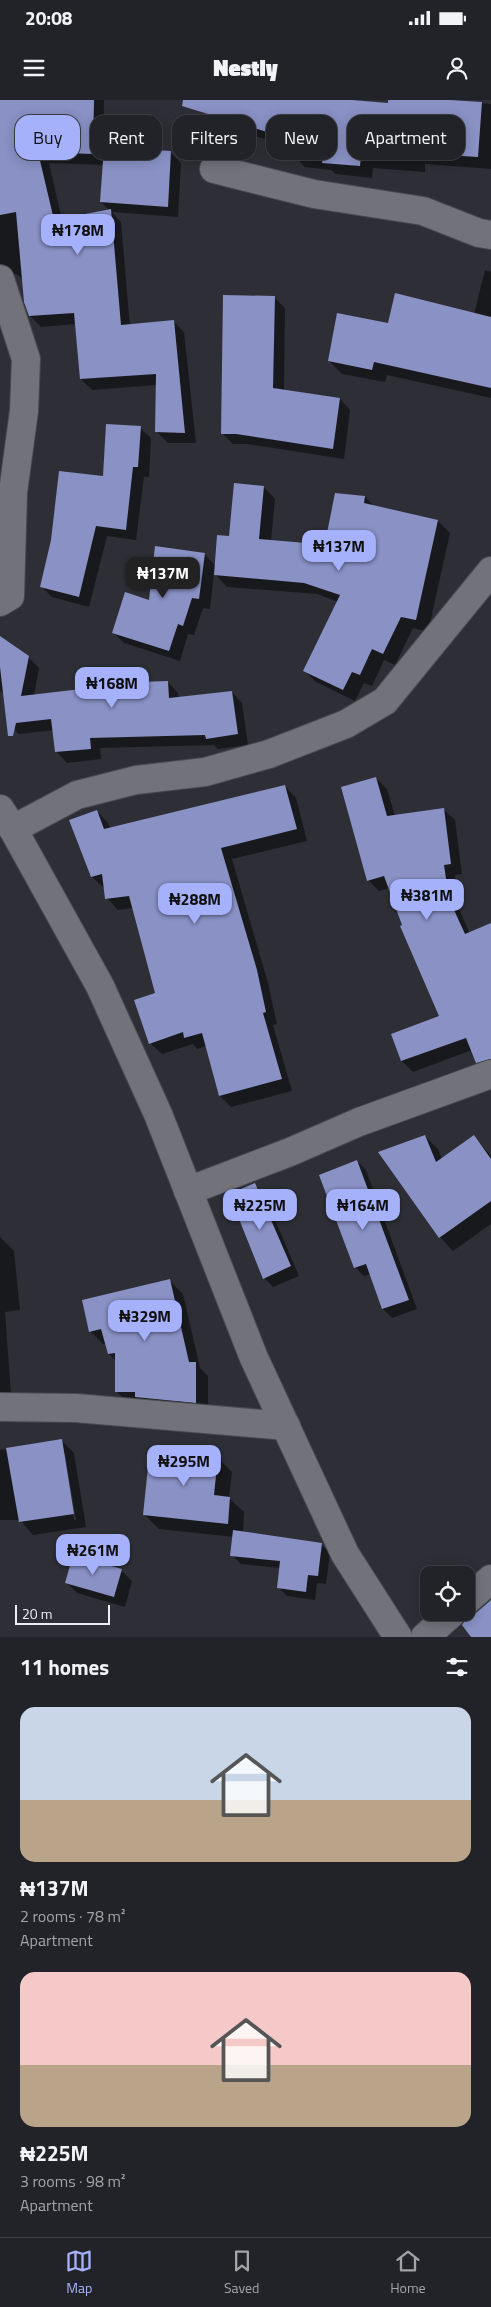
<!DOCTYPE html>
<html lang="en">
<head>
<meta charset="utf-8">
<style>
	:root { --surface:#222328; --page:#2a2b30; --text:#f1f3f6; --muted:#a2a4a8; --line:#3f4045; --accent:#a6b1fc }
	body { margin:0; font-family:"Titillium Web",sans-serif; background:var(--page); color:var(--text); height:100vh; display:flex; flex-direction:column; font-size:19px; white-space:nowrap }
	* { box-sizing:border-box; margin:0 }
	p { font-size:16px; color:var(--muted) }
	.icon { flex:none; width:28px; height:28px; fill:none; stroke:currentColor; stroke-width:2; stroke-linecap:round; stroke-linejoin:round }
	.map { position:relative; height:1537px; overflow:hidden }
	.drawer { display:flex; flex-direction:column; background:var(--surface); flex:1 }
	.drawer>* { flex:none }
	.guide { position:absolute; left:15px; top:15px; width:461px; height:45px; display:flex; gap:10px }
	.controls { position:absolute; left:420px; top:1466px; display:grid; gap:10px }
	.controls a { display:grid; place-items:center; width:55px; height:55px; border-radius:10px; background:var(--surface); box-shadow:0 2px 12px #0003,0 0 0 1px var(--line); font-size:25px }
	.scale { position:absolute; left:15px; bottom:12px; width:95px; box-sizing:border-box; padding-left:5px; border:2px solid #ecedf2; border-top:0; font-size:14px; line-height:18px; white-space:nowrap; color:#ecedf2; -webkit-text-stroke:4px #2e2f36; paint-order:stroke }
	.price { position:absolute; translate:-50% -42px; padding:0 11px; border-radius:10px; background:var(--accent); color:#111; font-size:16px; line-height:32px; filter:drop-shadow(0 1px 2px #0008) }
	.price::after { content:''; position:absolute; left:50%; top:30px; width:15px; height:11px; margin-left:-8px; background:inherit; clip-path:polygon(0 0,100% 0,50% 100%) }
	.price.current { background:#222; color:#fff }
	ul { padding:0; list-style:none }
	li { display:grid; align-content:center; gap:10px; height:265px; padding:0 20px }
	li span { display:grid; place-items:center; height:155px; border-radius:15px; color:#555 }
	li>.icon { margin-inline-start:auto }
	span .icon { width:90px; height:90px; fill:#fffc; stroke-width:1 }
	li b { font-size:21px }
	h2 { display:flex; justify-content:space-between; align-items:center; height:60px; padding:0 20px; font-size:21px }
	.chip { padding:0 18px; border-radius:15px; background:var(--surface); box-shadow:0 2px 12px #0003,0 0 0 1px var(--line); font-size:18px; line-height:45px }
	.chip.current { background:var(--accent); color:#111 }
	.status { display:flex; justify-content:space-between; align-items:center; height:35px; padding:0 25px; background:var(--surface); direction:ltr }
	.status svg { height:14px; fill:currentColor }
	header { display:flex; justify-content:space-between; align-items:center; height:65px; padding:0 20px; background:var(--surface); font-size:22px; font-weight:800 }
	.tab-bar { display:flex; justify-content:space-around; align-items:center; height:70px; border-top:1px solid var(--line); background:var(--surface); font-size:14px; color:var(--muted) }
	.tab-bar a { display:grid; justify-items:center; gap:2px }
	.tab-bar .current { color:var(--accent) }
	.map>svg:first-child { display:block }
	.shadow { fill:#0007; fill-rule:evenodd }
	.building { fill:#8991c5 }
	.lines { fill:none; stroke-linecap:round; stroke-linejoin:round }
	.minor-casing { stroke:#494a51; stroke-width:30 }
	.tertiary-casing { stroke:#494a51; stroke-width:30 }
	.minor { stroke:#71727a; stroke-width:28 }
	.tertiary { stroke:#71727a; stroke-width:28 }
</style>
</head>
<body>
<div class="status"><b>20:08</b><svg viewBox="0 0 49 12"><path d="M0 12V9h3v3zM5 12V6h3v6zM10 12V3h3v9zM15 12V0h3v12zM26 1h20v11H26zM47 4h2v5h-2z"/></svg></div>
<header><svg class="icon" aria-label="menu" viewBox="0 0 24 24"><path d="M4 6h16M4 12h16M4 18h16"/></svg>Nestly<svg class="icon" aria-label="person" viewBox="0 0 24 24"><circle cx="12" cy="8" r="4"/><path d="M4 21q1-7 8-7t8 7"/></svg></header>
<div class="map">
<svg width="491" height="1537" viewBox="0 0 491 1537">
	<rect width="100%" height="100%" fill="#2e2f36"/>
	<!-- shadow -->
	<g class="shadow">
		<path d="M 0,0 L 104,0 L 103,48 L 171,53 L 181,63 L 178,117 L 112,112 L 121,122 L 130,226 L 173,221 L 184,232 L 196,343 L 168,343 L 157,332 L 157,285 L 92,290 L 81,279 L 76,224 L 41,227 L 30,216 L 23,179 L 16,174 L 7,175 L 0,179 ZM 49,63 L 104,65 L 101,102 L 110,111 L 62,120 Z"/>
		<polygon points="218,0 339,0 389,5 390,0 432,0 491,4 491,69 425,64 425,72 373,68 372,78 336,74 331,70 305,67 293,55 294,48 226,27 214,15"/>
		<polygon points="485,170 491,172 491,298 387,275 385,282 342,274 329,261 389,224 474,214"/>
		<polygon points="274,197 285,208 284,291 340,299 350,310 344,359 247,344 233,344 222,333"/>
		<polygon points="140,328 151,338 149,377 144,377 136,440 107,436 89,507 52,497 41,486 104,377"/>
		<polygon points="264,387 275,399 271,441 306,444 326,440 365,397 374,406 438,421 450,433 428,532 413,528 395,565 384,560 372,586 364,583 355,601 316,582 305,571 338,502 317,494 227,487 214,473 210,509 203,508 194,535 188,534 180,561 124,543 113,532 204,454 216,466 230,437"/>
		<polygon points="0,538 28,557 39,568 34,596 168,582 178,593 179,598 232,592 242,603 248,645 218,649 214,645 100,648 101,659 67,663 57,652 54,630 19,634 8,623 11,599 0,591"/>
		<polygon points="376,678 387,689 395,716 444,710 455,720 462,774 455,775 460,811 470,834 491,824 491,961 484,964 472,950 413,972 402,961 392,934 441,916 390,788 379,791 368,780"/>
		<polygon points="285,686 296,698 307,741 232,759 268,883 277,924 273,925 292,991 231,1007 220,996 206,946 197,949 193,944 162,954 150,943 157,894 133,808 118,810 107,798 104,788 92,777 71,721 97,711 108,723 111,729"/>
		<polygon points="425,1036 438,1049 442,1059 474,1037 491,1056 491,1124 453,1151 440,1137"/>
		<polygon points="357,1061 366,1070 417,1209 392,1218 383,1209 371,1174 364,1176 355,1167"/>
		<polygon points="255,1085 264,1094 299,1176 273,1187 264,1178"/>
		<polygon points="0,1137 14,1151 20,1210 5,1212 11,1294 0,1295"/>
		<polygon points="170,1181 183,1194 200,1268 208,1276 208,1315 130,1305 117,1292 116,1261 109,1254 106,1243 103,1244 90,1231"/>
		<path d="M 61,1340 L 74,1353 L 86,1427 L 33,1435 L 20,1420 L 0,1420 L 0,1350 ZM 63,1353 L 65,1353 L 76,1420 L 74,1420 Z"/>
		<polygon points="217,1357 232,1372 229,1398 244,1412 243,1433 321,1444 330,1453 326,1484 317,1483 315,1500 287,1496 278,1487 280,1468 241,1464 232,1455 234,1437 159,1429 144,1414"/>
		<polygon points="121,1470 132,1481 125,1507 77,1493 66,1482"/>
	</g>
	<!-- building -->
	<g class="building">
		<polygon points="0,0 94,0 93,54 38,52 54,120 111,109 121,225 174,220 185,333 155,332 156,274 80,279 74,213 29,216 24,202 16,112 0,115"/>
		<polygon points="183,0 352,0 388,3 388,0 450,0 482,2 478,57 414,53 413,60 361,56 360,66 322,63 323,59 292,56 293,40 182,6"/>
		<polygon points="104,47 171,51 168,107 100,102"/>
		<polygon points="395,193 491,217 491,288 374,262 372,270 328,261 337,213 388,223"/>
		<polygon points="223,195 275,196 273,288 340,298 333,349 236,334 221,334"/>
		<polygon points="106,324 141,326 138,367 133,367 126,430 96,426 79,497 40,487 51,440 59,371 103,376"/>
		<polygon points="234,383 264,386 259,439 306,443 309,433 326,438 335,393 365,396 364,403 438,420 416,520 401,517 383,554 372,549 360,575 352,572 343,590 303,571 340,495 304,483 214,475 217,435 229,436"/>
		<polygon points="155,446 205,453 199,499 192,498 183,526 178,524 169,551 112,533 125,492 149,500"/>
		<polygon points="0,536 29,556 21,596 107,586 107,583 168,581 169,598 232,591 238,634 206,639 205,635 90,638 91,649 55,652 51,619 16,623 13,636 8,636 0,567"/>
		<polygon points="376,677 387,716 444,708 451,764 444,765 449,799 465,834 491,823 491,959 476,963 466,938 401,961 391,934 439,916 400,826 402,825 384,776 367,781 341,687"/>
		<polygon points="285,685 297,729 221,748 257,870 266,912 263,913 282,979 219,996 202,933 184,938 183,932 149,944 134,900 155,893 129,796 105,799 102,774 91,777 69,720 97,710 104,729"/>
		<polygon points="425,1035 436,1062 474,1035 491,1059 491,1101 439,1138 378,1052"/>
		<polygon points="357,1060 409,1200 382,1209 366,1164 354,1168 319,1075"/>
		<polygon points="255,1083 291,1166 263,1179 229,1094"/>
		<polygon points="170,1179 189,1262 196,1262 196,1303 135,1297 135,1292 115,1292 115,1253 108,1254 101,1229 89,1232 82,1200"/>
		<polygon points="62,1339 74,1414 19,1422 6,1348"/>
		<polygon points="150,1348 218,1356 214,1395 230,1397 228,1424 143,1415"/>
		<polygon points="233,1430 322,1443 318,1476 308,1475 306,1492 277,1488 280,1461 230,1456"/>
		<polygon points="73,1455 122,1469 114,1497 65,1483"/>
		<polygon points="491,1500 491,1537 471,1537 462,1525 468,1516 476,1513"/>
	</g>
	<g class="lines">
		<!-- minor casing -->
		<g class="minor-casing">
			<g id="minor">
				<polyline points="214,69 314,94 423,111 479,133 491,135"/>
				<polyline points="0,179 26,259 24,311 13,392 10,496 0,502"/>
				<polyline points="13,729 77,695 136,680 205,672 269,654 346,624 385,601 491,471"/>
				<polyline points="188,1091 290,1052 359,1022 491,974"/>
				<polyline points="0,1307 76,1308 286,1326"/>
				<polyline points="466,1501 491,1479"/>
				<polyline points="425,1537 453,1512"/>
			</g>
		</g>
		<!-- tertiary casing -->
		<g class="tertiary-casing">
			<polyline id="tertiary" points="0,709 13,729 100,886 158,1014 254,1258 345,1454 398,1537"/>
		</g>
		<!-- minor -->
		<use href="#minor" class="minor"/>
		<!-- tertiary -->
		<use href="#tertiary" class="tertiary"/>
	</g>
</svg>
<div class="controls">
<a><svg class="icon" aria-label="locate" viewBox="0 0 24 24"><circle cx="12" cy="12" r="6"/><path d="M12 2v4M12 18v4M2 12h4M18 12h4"/></svg></a>
</div>
<div class="scale">20 m</div>
<b class="price" style="left:78px;top:156px">₦178M</b>
<b class="price" style="left:339px;top:472px">₦137M</b>
<b class="price current" style="left:163px;top:499px">₦137M</b>
<b class="price" style="left:112px;top:609px">₦168M</b>
<b class="price" style="left:427px;top:821px">₦381M</b>
<b class="price" style="left:195px;top:825px">₦288M</b>
<b class="price" style="left:260px;top:1131px">₦225M</b>
<b class="price" style="left:363px;top:1131px">₦164M</b>
<b class="price" style="left:145px;top:1242px">₦329M</b>
<b class="price" style="left:184px;top:1387px">₦295M</b>
<b class="price" style="left:93px;top:1476px">₦261M</b>
<div class="guide">
<a class="chip current">Buy</a>
<a class="chip">Rent</a>
<a class="chip">Filters</a>
<a class="chip">New</a>
<a class="chip">Apartment</a>
</div>
</div>
<section class="drawer">
<h2>11 homes<svg class="icon" aria-label="filters" viewBox="0 0 24 24"><path d="M4 7h16M4 17h16"/><circle cx="9" cy="7" r="2"/><circle cx="15" cy="17" r="2"/></svg></h2>
<ul>
<li><span style="background:linear-gradient(#c9d6e8 60%,#b9a48a 0)"><svg class="icon" aria-label="home" viewBox="0 0 24 24"><path d="M3 11l9-7 9 7M6 9v11h12V9"/></svg></span><div><b>₦137M</b><p>2 rooms · 78 m²</p><p>Apartment</p></div></li>
<li><span style="background:linear-gradient(#f6c9c9 60%,#b9a48a 0)"><svg class="icon" aria-label="home" viewBox="0 0 24 24"><path d="M3 11l9-7 9 7M6 9v11h12V9"/></svg></span><div><b>₦225M</b><p>3 rooms · 98 m²</p><p>Apartment</p></div></li>
</ul>
</section>
<nav class="tab-bar">
<a class="current"><svg class="icon" aria-label="map" viewBox="0 0 24 24"><path d="M3 6l6-2 6 2 6-2v14l-6 2-6-2-6 2zM9 4v14M15 6v14"/></svg>Map</a>
<a><svg class="icon" aria-label="saved" viewBox="0 0 24 24"><path d="M7 4h10v16l-5-4-5 4z"/></svg>Saved</a>
<a><svg class="icon" aria-label="home" viewBox="0 0 24 24"><path d="M3 11l9-7 9 7M6 9v11h12V9"/></svg>Home</a>
</nav>
</body>
</html>
